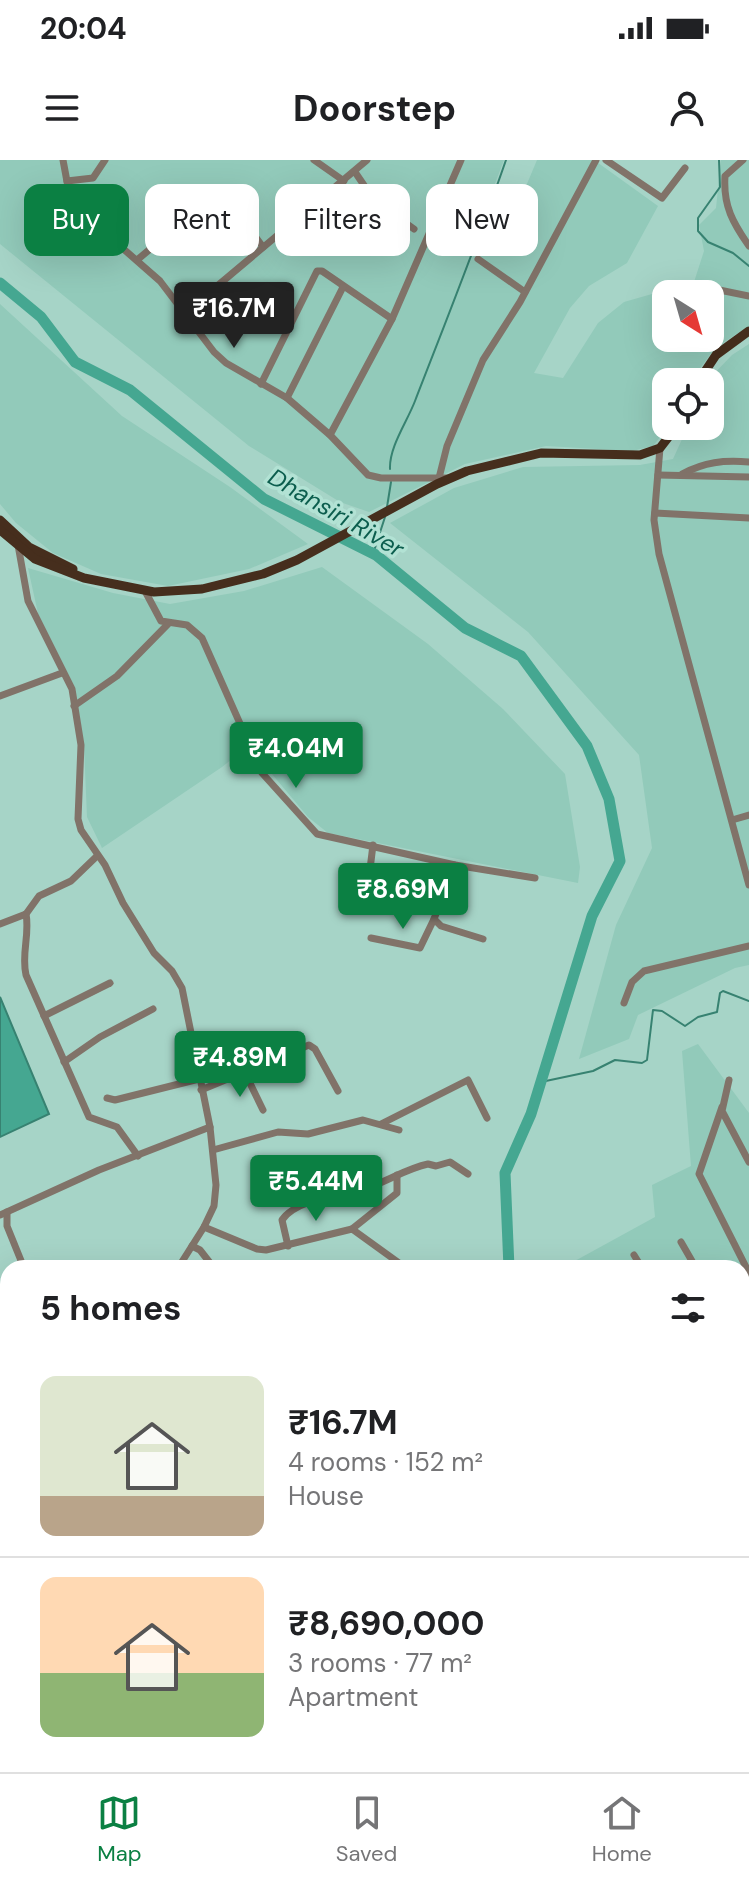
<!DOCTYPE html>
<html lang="en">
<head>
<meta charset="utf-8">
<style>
	:root { --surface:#fff; --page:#f6f6f6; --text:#202124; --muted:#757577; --line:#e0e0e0; --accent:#0b8043 }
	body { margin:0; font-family:"DM Sans",sans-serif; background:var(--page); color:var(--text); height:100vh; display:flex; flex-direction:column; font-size:30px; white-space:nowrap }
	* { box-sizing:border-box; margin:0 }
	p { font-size:26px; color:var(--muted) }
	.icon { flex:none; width:44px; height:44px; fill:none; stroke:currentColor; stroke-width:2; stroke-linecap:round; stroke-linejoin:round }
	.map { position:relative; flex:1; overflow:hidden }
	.details { position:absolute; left:0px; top:1100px; width:750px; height:512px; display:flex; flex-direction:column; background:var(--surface); border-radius:24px 24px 0 0; box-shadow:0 8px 32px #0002 }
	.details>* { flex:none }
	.hud { position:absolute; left:24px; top:24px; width:702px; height:72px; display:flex; gap:16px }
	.needle { width:52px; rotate:143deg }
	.buttons { position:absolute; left:652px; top:120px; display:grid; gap:16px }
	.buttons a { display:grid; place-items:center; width:72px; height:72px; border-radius:16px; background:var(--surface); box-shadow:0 8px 32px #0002; font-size:40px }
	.price { position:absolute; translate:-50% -68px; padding:0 18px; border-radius:8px; background:var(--accent); color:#fff; font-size:26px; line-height:52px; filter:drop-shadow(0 2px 4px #0008) }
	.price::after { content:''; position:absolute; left:50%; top:48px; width:24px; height:18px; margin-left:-12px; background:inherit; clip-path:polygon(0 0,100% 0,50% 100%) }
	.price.selected { background:#222; color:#fff }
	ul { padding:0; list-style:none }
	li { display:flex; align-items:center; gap:24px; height:200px; padding:0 40px }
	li+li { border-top:2px solid var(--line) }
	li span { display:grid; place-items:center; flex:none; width:224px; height:160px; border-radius:16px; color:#555 }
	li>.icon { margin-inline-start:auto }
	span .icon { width:96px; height:96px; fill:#fffc; stroke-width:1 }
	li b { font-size:34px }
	h2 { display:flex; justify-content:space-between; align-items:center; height:96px; padding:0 40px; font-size:34px }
	.pill { padding:0 28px; border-radius:16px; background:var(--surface); box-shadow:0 8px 32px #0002; font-size:28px; line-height:72px }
	.pill.selected { background:var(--accent); color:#fff }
	.status { display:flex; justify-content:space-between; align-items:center; height:56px; padding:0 40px; background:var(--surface); direction:ltr }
	.status svg { height:22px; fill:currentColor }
	header { display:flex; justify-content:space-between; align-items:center; height:104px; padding:0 40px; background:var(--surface); font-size:36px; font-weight:700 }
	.tab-bar { display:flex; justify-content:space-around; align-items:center; height:112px; border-top:2px solid var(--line); background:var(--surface); font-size:22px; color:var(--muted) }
	.tab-bar a { display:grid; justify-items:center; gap:4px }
	.tab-bar .selected { color:var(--accent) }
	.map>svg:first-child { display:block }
	.built { fill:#92caba; fill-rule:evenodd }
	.water { fill:#45a791; stroke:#378271; stroke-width:2 }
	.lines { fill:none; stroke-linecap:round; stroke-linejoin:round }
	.stream { stroke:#378271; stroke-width:2 }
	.river { stroke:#45a791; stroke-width:11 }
	.minor { stroke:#817369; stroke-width:7 }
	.major { stroke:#462e1d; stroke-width:9 }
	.labels { text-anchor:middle; stroke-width:7; stroke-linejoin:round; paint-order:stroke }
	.water-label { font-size:24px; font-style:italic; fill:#0c5e4e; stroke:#b2e2d4 }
</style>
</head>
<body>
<div class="status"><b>20:04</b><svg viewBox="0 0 49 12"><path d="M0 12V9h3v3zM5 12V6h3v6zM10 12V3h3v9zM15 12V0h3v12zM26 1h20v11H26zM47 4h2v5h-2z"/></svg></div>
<header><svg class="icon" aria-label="menu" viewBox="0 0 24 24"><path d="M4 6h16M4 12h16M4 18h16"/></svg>Doorstep<svg class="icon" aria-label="person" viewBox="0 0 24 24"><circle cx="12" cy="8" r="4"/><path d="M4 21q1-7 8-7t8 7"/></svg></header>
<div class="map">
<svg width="749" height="1612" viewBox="0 0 749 1612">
	<rect width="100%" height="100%" fill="#a6d4c7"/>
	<!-- built -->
	<g class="built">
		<path d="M 0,0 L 504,0 L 480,63 L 505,76 L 537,0 L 594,0 L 658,46 L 627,103 L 589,126 L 570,148 L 534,213 L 563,218 L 598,163 L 624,142 L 694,122 L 704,91 L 699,65 L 716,48 L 721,0 L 749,0 L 749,166 L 715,188 L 690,222 L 666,222 L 666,266 L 669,266 L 653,286 L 632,291 L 546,286 L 465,304 L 369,352 L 340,342 L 249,286 L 0,84 ZM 666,134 L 710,134 L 710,178 L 666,178 Z"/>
		<polygon points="0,144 122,256 230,327 308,384 249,409 168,426 101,414 53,393 16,363 0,344"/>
		<polygon points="749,184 749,805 735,808 638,855 629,879 579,899 616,765 652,688 639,595 528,472 390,363 454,328 523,307 640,305 673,299 688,266 710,266 708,220 732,195"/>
		<polygon points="322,407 428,484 503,549 565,614 580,707 578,723 328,673 308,657 256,595 252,583 222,607 102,688 87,657 84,586 75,528 39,458 28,408 113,433 170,444 244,431"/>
		<polygon points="698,884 749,953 749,1157 742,1105 737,1108 562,1108 655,1057 652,1025 691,1006 682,891"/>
	</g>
	<!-- water -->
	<polygon class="water" points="0,837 49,954 0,977"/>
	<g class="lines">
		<!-- stream -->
		<g class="stream">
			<polyline points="719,0 720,27 698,58 698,71 708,82 733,93 749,106"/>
			<path d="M 390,309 C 389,287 407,262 415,241 C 446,161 478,81 506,0"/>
			<polyline points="387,347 391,322"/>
			<polyline points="373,394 385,357"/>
			<polyline points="541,922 593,911 615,900 642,903 647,900 653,850 662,851 685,866 698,857 717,852 720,833 723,831 749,841"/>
		</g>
		<!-- river -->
		<g class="river">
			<polyline points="0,123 41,157 75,202 130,230 264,339 376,395 465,468 521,496 587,586 609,639 620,701 592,756 531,954 505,1013 509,1108"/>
			<polyline points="472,1604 483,1612"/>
		</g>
		<!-- minor -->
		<g class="minor">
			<polyline points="63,0 71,43 160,121 214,192 226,203 287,238 330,275 368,315 381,318 447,318"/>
			<polyline points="314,0 344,21"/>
			<polyline points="606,0 662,38 685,8"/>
			<path d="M 743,0 L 725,16 C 723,46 733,63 749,86"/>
			<polyline points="355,12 374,40 414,69"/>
			<polyline points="67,21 93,18 105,0"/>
			<polyline points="223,33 263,87"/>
			<polyline points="478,99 525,132"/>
			<polyline points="137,100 203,45"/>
			<polyline points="695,125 749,136"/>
			<polyline points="185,153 367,0"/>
			<polyline points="261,224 317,111 322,111 392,159"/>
			<polyline points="287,238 343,127"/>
			<polyline points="330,275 392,159 461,0"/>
			<polyline points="660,288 654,360 659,394 749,725"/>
			<path d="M 682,314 C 705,302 723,300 749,302"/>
			<polyline points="658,315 749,317"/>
			<polyline points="439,318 447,286 483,200 520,142 596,0"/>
			<polyline points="655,353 749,358"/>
			<polyline points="18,385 28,441 72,529 81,585 78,659 81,670 105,705 123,743 154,793 172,811 182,828 185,843 210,967 216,1025 214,1046 204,1067 178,1108"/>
			<polyline points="145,431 161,461 187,465 202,478 262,613 317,674 455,705 535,718"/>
			<polyline points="0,536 62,513"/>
			<polyline points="74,546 117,516 168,464"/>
			<polyline points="732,660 749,655"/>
			<polyline points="455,705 434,759 441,766 483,779"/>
			<polyline points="356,748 370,709 373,685"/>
			<path d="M 26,754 C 30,775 21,794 26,815 L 89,957 L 117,967 L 138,996"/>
			<polyline points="0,764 26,754 39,736 71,721 97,696"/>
			<polyline points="371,778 420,788 434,759"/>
			<polyline points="624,843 632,822 644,811 749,786"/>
			<polyline points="44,856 110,823"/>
			<polyline points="64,902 100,877 153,849"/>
			<polyline points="245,913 263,950"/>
			<polyline points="729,920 722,951 749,1002"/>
			<polyline points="201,930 309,885 315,889 338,931"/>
			<polyline points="107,938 115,940 199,919"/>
			<polyline points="722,947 699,1014 749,1113"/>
			<polyline points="381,964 468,920 487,958"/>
			<polyline points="213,990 278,972 308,974 363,960 399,970"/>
			<polyline points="7,1052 7,1066 24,1108"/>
			<polyline points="0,1055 99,1010 210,967"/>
			<polyline points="204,1067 257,1089 266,1090 352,1069 406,1108"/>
			<polyline points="352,1069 397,1033 397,1015"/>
			<polyline points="681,1082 696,1108"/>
			<polyline points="192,1086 200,1090 214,1108"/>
			<path d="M 288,1086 L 282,1060 C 296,1038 350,1033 375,1025 C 393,1018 409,1008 428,1004 L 436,1006 L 450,1002 L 468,1014"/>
			<polyline points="634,1095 642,1108"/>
			<polyline points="742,1155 749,1151"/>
			<polyline points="0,1219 8,1217"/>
			<polyline points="742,1235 749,1231"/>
			<polyline points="742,1378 749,1378"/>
			<polyline points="742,1439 749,1473"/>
			<polyline points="0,1497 7,1503"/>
			<polyline points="305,1604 310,1612"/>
		</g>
		<!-- major -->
		<g class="major">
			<polyline points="698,222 716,195 749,171"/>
			<polyline points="0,360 29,387 73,409"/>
			<polyline points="0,370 35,399 84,418 154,432 202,429 263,414 297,400 437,324 467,311 541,293 640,295 660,288 677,266"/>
		</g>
	</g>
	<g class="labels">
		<!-- water labels -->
		<g class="water-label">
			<text transform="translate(336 353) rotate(30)" y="8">Dhansiri River</text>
		</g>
	</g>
</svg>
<div class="buttons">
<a><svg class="needle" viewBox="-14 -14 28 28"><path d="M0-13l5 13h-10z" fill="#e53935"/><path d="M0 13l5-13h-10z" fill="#757577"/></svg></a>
<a><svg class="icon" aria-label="locate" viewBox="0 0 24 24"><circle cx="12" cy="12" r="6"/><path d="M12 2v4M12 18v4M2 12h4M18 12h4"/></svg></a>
</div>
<b class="price selected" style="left:234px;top:190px">₹16.7M</b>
<b class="price" style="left:296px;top:630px">₹4.04M</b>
<b class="price" style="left:403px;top:771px">₹8.69M</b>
<b class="price" style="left:240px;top:939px">₹4.89M</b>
<b class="price" style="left:316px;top:1063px">₹5.44M</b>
<div class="hud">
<a class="pill selected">Buy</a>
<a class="pill">Rent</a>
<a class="pill">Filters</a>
<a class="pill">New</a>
</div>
<section class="details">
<h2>5 homes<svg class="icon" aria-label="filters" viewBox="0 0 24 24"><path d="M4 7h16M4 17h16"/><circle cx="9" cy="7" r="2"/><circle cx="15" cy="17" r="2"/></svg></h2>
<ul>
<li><span style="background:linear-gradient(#dfe7d0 75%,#b9a48a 0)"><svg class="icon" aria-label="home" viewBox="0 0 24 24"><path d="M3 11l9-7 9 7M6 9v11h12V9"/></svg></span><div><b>₹16.7M</b><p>4 rooms · 152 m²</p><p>House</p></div></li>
<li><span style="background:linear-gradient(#ffd9b3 60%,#8fb573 0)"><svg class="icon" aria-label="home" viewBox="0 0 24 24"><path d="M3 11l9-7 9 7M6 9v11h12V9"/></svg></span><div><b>₹8,690,000</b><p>3 rooms · 77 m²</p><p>Apartment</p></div></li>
</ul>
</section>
</div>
<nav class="tab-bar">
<a class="selected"><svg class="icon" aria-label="map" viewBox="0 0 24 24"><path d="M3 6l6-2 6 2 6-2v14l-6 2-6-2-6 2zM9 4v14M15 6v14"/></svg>Map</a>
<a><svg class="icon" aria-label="saved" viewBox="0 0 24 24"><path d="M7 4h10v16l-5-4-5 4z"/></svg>Saved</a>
<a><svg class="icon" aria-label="home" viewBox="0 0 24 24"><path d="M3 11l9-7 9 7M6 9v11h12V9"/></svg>Home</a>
</nav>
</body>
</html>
